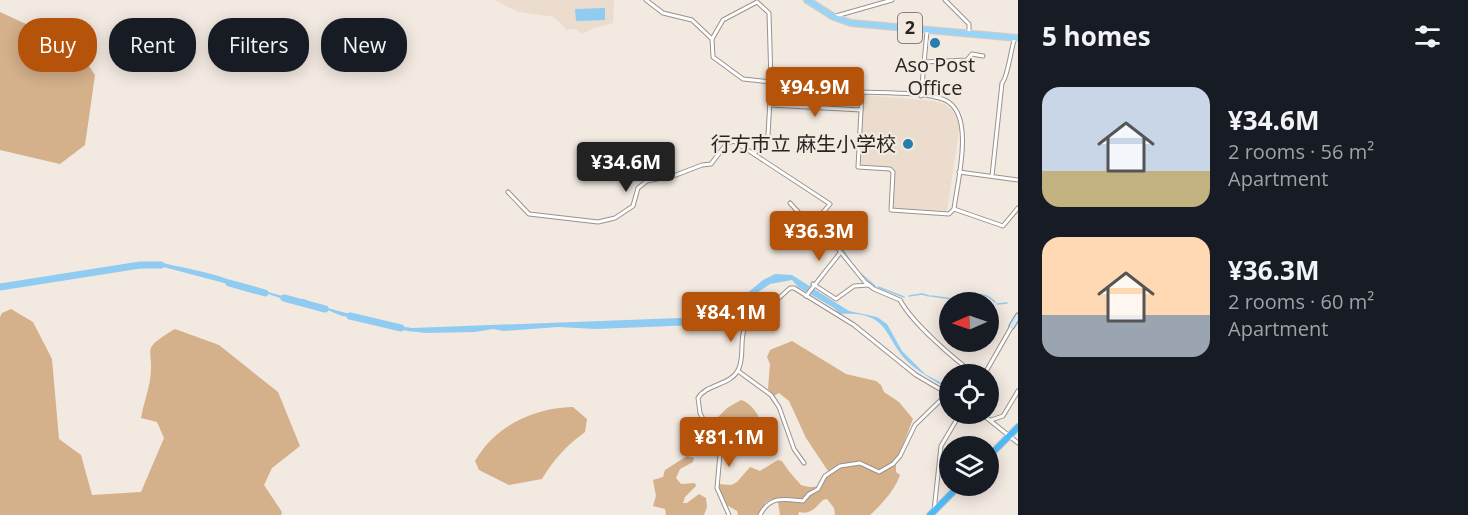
<!DOCTYPE html>
<html lang="en">
<head>
<meta charset="utf-8">
<style>
	:root { --surface:#171b24; --page:#20242c; --text:#f1f3f6; --muted:#9ea1a6; --accent:#b45309 }
	body { margin:0; font-family:"Open Sans","Noto Sans JP",sans-serif; background:var(--page); color:var(--text); height:100vh; display:flex; flex-direction:column; font-size:22px; white-space:nowrap }
	* { box-sizing:border-box; margin:0 }
	p { font-size:20px; color:var(--muted) }
	.icon { flex:none; width:33px; height:33px; fill:none; stroke:currentColor; stroke-width:2; stroke-linecap:round; stroke-linejoin:round }
	.map { position:relative; flex:1; overflow:hidden }
	.panel { display:flex; flex-direction:column; background:var(--surface); width:450px }
	.panel>* { flex:none }
	.guide { position:absolute; left:18px; top:18px; width:570px; height:54px; display:flex; gap:12px }
	.needle { width:39px; rotate:268deg }
	.fabs { position:absolute; left:939px; top:292px; display:grid; gap:12px }
	.fabs a { display:grid; place-items:center; width:60px; height:60px; border-radius:50%; background:var(--surface); box-shadow:0 3px 15px #0003; font-size:30px }
	.price { position:absolute; translate:-50% -51px; padding:0 14px; border-radius:6px; background:var(--accent); color:#fff; font-size:20px; line-height:39px; filter:drop-shadow(0 2px 3px #0008) }
	.price::after { content:''; position:absolute; left:50%; top:36px; width:18px; height:14px; margin-left:-9px; background:inherit; clip-path:polygon(0 0,100% 0,50% 100%) }
	.price.selected { background:#222; color:#fff }
	ul { padding:0; list-style:none }
	li { display:flex; align-items:center; gap:18px; height:150px; padding:0 24px }
	li span { display:grid; place-items:center; flex:none; width:168px; height:120px; border-radius:18px; color:#555 }
	li>.icon { margin-inline-start:auto }
	span .icon { width:72px; height:72px; fill:#fffc; stroke-width:1 }
	li b { font-size:26px }
	h2 { display:flex; justify-content:space-between; align-items:center; height:72px; padding:0 24px; font-size:26px }
	.pill { padding:0 21px; border-radius:24px; background:var(--surface); box-shadow:0 3px 15px #0003; font-size:21px; line-height:54px }
	.pill.selected { background:var(--accent); color:#fff }
	main { display:flex; flex:1; min-height:0 }
	.map>svg:first-child { display:block }
	.built { fill:#ebdcce }
	.green { fill:#d4b08b }
	.water { fill:#90cbf2 }
	.lines { fill:none; stroke-linecap:round; stroke-linejoin:round }
	.stream { stroke:#90cbf2; stroke-width:1.5 }
	.river { stroke:#90cbf2; stroke-width:7 }
	.street-casing { stroke:#9a928b; stroke-width:5 }
	.secondary-casing { stroke:#9a928b; stroke-width:7 }
	.primary-casing { stroke:#cbcbca; stroke-width:8 }
	.highway-casing { stroke:#cbcbca; stroke-width:8 }
	.street { stroke:#fff; stroke-width:3 }
	.secondary { stroke:#caeafd; stroke-width:4.5 }
	.primary { stroke:#95d5fa; stroke-width:5 }
	.highway { stroke:#4eb9f7; stroke-width:6 }
	.poi-dot { fill:#287dad; stroke:#f2e9e1; stroke-width:2 }
	.labels { text-anchor:middle; stroke-width:4.5; stroke-linejoin:round; paint-order:stroke }
	.shield { fill:#f2e9e1; stroke:#65605b; stroke-width:1.5 }
	.shield-label { font-size:18px; font-weight:bold; fill:#282522 }
	.poi-label { font-size:20px; fill:#282522; stroke:#f2e9e1 }
</style>
</head>
<body>
<main>
<div class="map">
<svg width="1018" height="515" viewBox="0 0 1018 515">
	<rect width="100%" height="100%" fill="#f2e9e1"/>
	<!-- built -->
	<g class="built">
		<polygon points="494,0 614,0 613,23 594,28 582,34 575,29 567,30 554,17 519,12"/>
		<polygon points="863,95 933,101 945,104 953,111 958,120 959,131 947,211 892,208 894,168 858,164"/>
	</g>
	<!-- green -->
	<g class="green">
		<polygon points="0,12 76,47 95,75 85,145 60,164 0,150"/>
		<path d="M 11,309 L 33,322 L 52,359 L 59,439 L 81,455 L 92,495 L 141,492 L 164,438 L 157,422 L 141,418 C 143,405 148,393 150,380 C 155,346 138,351 175,329 L 219,345 L 278,392 L 300,446 L 272,468 L 264,485 L 282,512 L 281,515 L 0,515 L 0,317 L 2,313 Z"/>
		<path d="M 792,341 L 846,374 L 876,381 L 881,385 L 884,392 L 899,402 L 913,419 L 896,463 L 896,472 L 900,475 C 895,490 881,505 870,515 L 835,515 L 834,508 L 827,499 L 823,500 C 815,507 812,515 799,512 L 798,515 L 780,515 L 778,502 L 771,499 L 765,503 L 759,515 L 738,515 L 737,511 L 725,504 L 718,484 L 731,485 L 737,482 L 750,467 L 760,471 L 778,460 L 782,461 C 788,471 794,477 801,485 C 821,491 820,483 831,470 L 828,471 L 806,438 L 789,401 L 779,393 L 774,396 L 768,389 L 770,364 L 767,357 L 770,350 Z"/>
		<path d="M 741,400 C 747,401 757,411 759,418 L 753,424 L 757,437 L 738,454 C 723,453 710,438 713,422 L 727,408 Z"/>
		<path d="M 573,407 L 587,419 L 585,432 C 567,445 554,459 542,479 L 509,485 L 479,470 L 475,461 C 495,426 533,408 573,407 Z"/>
		<polygon points="687,456 694,458 693,462 680,469 676,478 681,484 695,483 696,486 685,497 683,503 687,503 699,494 706,498 707,507 704,515 666,515 665,509 653,506 656,496 653,480 663,477 665,470"/>
	</g>
	<!-- water -->
	<g class="water">
		<polygon points="605,8 605,20 576,21 575,9"/>
		<path d="M 163,263 C 180,267 224,275 235,283 L 294,299 L 304,299 L 320,306 L 391,325 L 412,328 L 706,317 L 728,309 L 763,280 L 775,274 L 792,275 L 849,311 L 877,317 L 887,324 L 902,351 L 925,374 L 949,387 L 949,390 C 937,382 925,376 914,367 C 882,342 894,310 840,314 L 834,308 L 798,287 L 792,280 L 770,284 L 718,319 L 696,325 L 596,329 L 558,327 L 503,331 L 493,329 L 475,332 L 427,333 L 407,331 L 368,319 L 342,316 L 308,302 L 286,300 L 244,286 L 228,284 L 152,264 Z"/>
	</g>
	<g class="lines">
		<!-- stream -->
		<g class="stream">
			<polyline points="808,220 812,223"/>
			<polyline points="816,226 839,245 851,262"/>
			<polyline points="861,274 875,286"/>
			<polyline points="878,287 904,297"/>
			<polyline points="909,296 922,294 929,296"/>
			<polyline points="931,296 953,299"/>
			<path d="M 961,302 C 975,300 980,287 995,302"/>
			<polyline points="997,304 1007,303"/>
		</g>
		<!-- river -->
		<g class="river">
			<polyline points="229,283 265,293"/>
			<polyline points="0,287 140,265 161,265"/>
			<polyline points="284,298 325,309"/>
			<polyline points="350,316 401,328"/>
		</g>
		<!-- street casing -->
		<g class="street-casing">
			<g id="street">
				<polyline points="646,0 663,13 692,20 712,39 713,57 743,79 771,82"/>
				<polyline points="945,0 969,24 969,32"/>
				<polyline points="836,16 892,0"/>
				<polyline points="712,39 723,20 757,2"/>
				<polyline points="924,62 967,60 972,54 983,56"/>
				<path d="M 862,92 C 883,93 927,92 945,100 C 976,114 957,183 954,209 L 949,214 L 891,210 L 893,172 L 890,169 L 858,167 Z"/>
				<polyline points="921,96 927,31"/>
				<polyline points="771,105 861,110"/>
				<polyline points="754,154 768,135 771,82 769,13 757,2"/>
				<polyline points="959,172 1018,180"/>
				<path d="M 992,176 L 1002,83 C 1008,77 1011,48 1015,37"/>
				<path d="M 508,192 L 529,214 L 598,222 L 615,218 L 633,206 L 638,188 L 647,181 L 676,175 L 702,165 L 711,164 L 727,143 L 734,141 L 830,204 L 814,223 L 814,228 L 835,245 L 865,282 L 874,289 L 900,300 C 912,323 955,360 976,375"/>
				<polyline points="790,203 813,228"/>
				<polyline points="954,209 1003,226 1018,208"/>
				<polyline points="813,284 836,299 854,286 869,285"/>
				<polyline points="806,296 840,253"/>
				<polyline points="738,371 771,395 779,407 794,449 804,463"/>
				<polyline points="984,375 1012,326"/>
				<polyline points="982,414 1018,443"/>
				<polyline points="991,420 1003,416 1018,391"/>
				<polyline points="934,511 941,446 960,414"/>
				<path d="M 729,515 L 717,488 L 720,454 L 700,413 L 698,398 C 707,383 732,386 739,368 C 744,356 740,342 744,330 L 790,288 L 794,288 L 854,325 L 916,375 L 950,395"/>
				<path d="M 760,515 C 770,495 785,499 803,501 L 809,494 L 818,489 L 825,476 L 840,466 L 860,463 L 879,472 L 893,464 L 900,456 L 915,425 L 947,394"/>
			</g>
		</g>
		<!-- secondary casing -->
		<g class="secondary-casing">
			<polyline id="secondary" points="1012,326 1018,316"/>
		</g>
		<!-- primary casing -->
		<g class="primary-casing">
			<polyline id="primary" points="807,0 834,17 851,23 1018,38"/>
		</g>
		<!-- highway casing -->
		<g class="highway-casing">
			<g id="highway">
				<polyline points="988,457 1018,427"/>
				<polyline points="930,515 959,486"/>
			</g>
		</g>
		<!-- street -->
		<use href="#street" class="street"/>
		<!-- secondary -->
		<use href="#secondary" class="secondary"/>
		<!-- primary -->
		<use href="#primary" class="primary"/>
		<!-- highway -->
		<use href="#highway" class="highway"/>
	</g>
	<!-- markers -->
	<g class="poi-dot">
		<circle cx="935" cy="43" r="6"/>
		<circle cx="908" cy="144" r="6"/>
	</g>
	<g class="labels">
		<!-- shield labels -->
		<rect class="shield" x="898" y="13" width="24" height="30" rx="4.5"/>
		<g class="shield-label">
			<text x="910" y="34">2</text>
		</g>
		<!-- poi labels -->
		<g class="poi-label">
			<text x="935" y="72">Aso Post<tspan x="935" dy="23">Office</tspan></text>
			<text x="896" y="151" text-anchor="end">行方市立 麻生小学校</text>
		</g>
	</g>
</svg>
<div class="fabs">
<a><svg class="needle" viewBox="-14 -14 28 28"><path d="M0-13l5 13h-10z" fill="#e53935"/><path d="M0 13l5-13h-10z" fill="#9ea1a6"/></svg></a>
<a><svg class="icon" aria-label="locate" viewBox="0 0 24 24"><circle cx="12" cy="12" r="6"/><path d="M12 2v4M12 18v4M2 12h4M18 12h4"/></svg></a>
<a><svg class="icon" aria-label="layers" viewBox="0 0 24 24"><path d="M12 4l9 5-9 5-9-5zM3 14l9 5 9-5"/></svg></a>
</div>
<b class="price" style="left:815px;top:118px">¥94.9M</b>
<b class="price selected" style="left:626px;top:193px">¥34.6M</b>
<b class="price" style="left:819px;top:262px">¥36.3M</b>
<b class="price" style="left:731px;top:343px">¥84.1M</b>
<b class="price" style="left:729px;top:468px">¥81.1M</b>
<div class="guide">
<a class="pill selected">Buy</a>
<a class="pill">Rent</a>
<a class="pill">Filters</a>
<a class="pill">New</a>
</div>
</div>
<section class="panel">
<h2>5 homes<svg class="icon" aria-label="filters" viewBox="0 0 24 24"><path d="M4 7h16M4 17h16"/><circle cx="9" cy="7" r="2"/><circle cx="15" cy="17" r="2"/></svg></h2>
<ul>
<li><span style="background:linear-gradient(#c9d6e8 70%,#c2b280 0)"><svg class="icon" aria-label="home" viewBox="0 0 24 24"><path d="M3 11l9-7 9 7M6 9v11h12V9"/></svg></span><div><b>¥34.6M</b><p>2 rooms · 56 m²</p><p>Apartment</p></div></li>
<li><span style="background:linear-gradient(#ffd9b3 65%,#9aa5b1 0)"><svg class="icon" aria-label="home" viewBox="0 0 24 24"><path d="M3 11l9-7 9 7M6 9v11h12V9"/></svg></span><div><b>¥36.3M</b><p>2 rooms · 60 m²</p><p>Apartment</p></div></li>
</ul>
</section>
</main>
</body>
</html>
